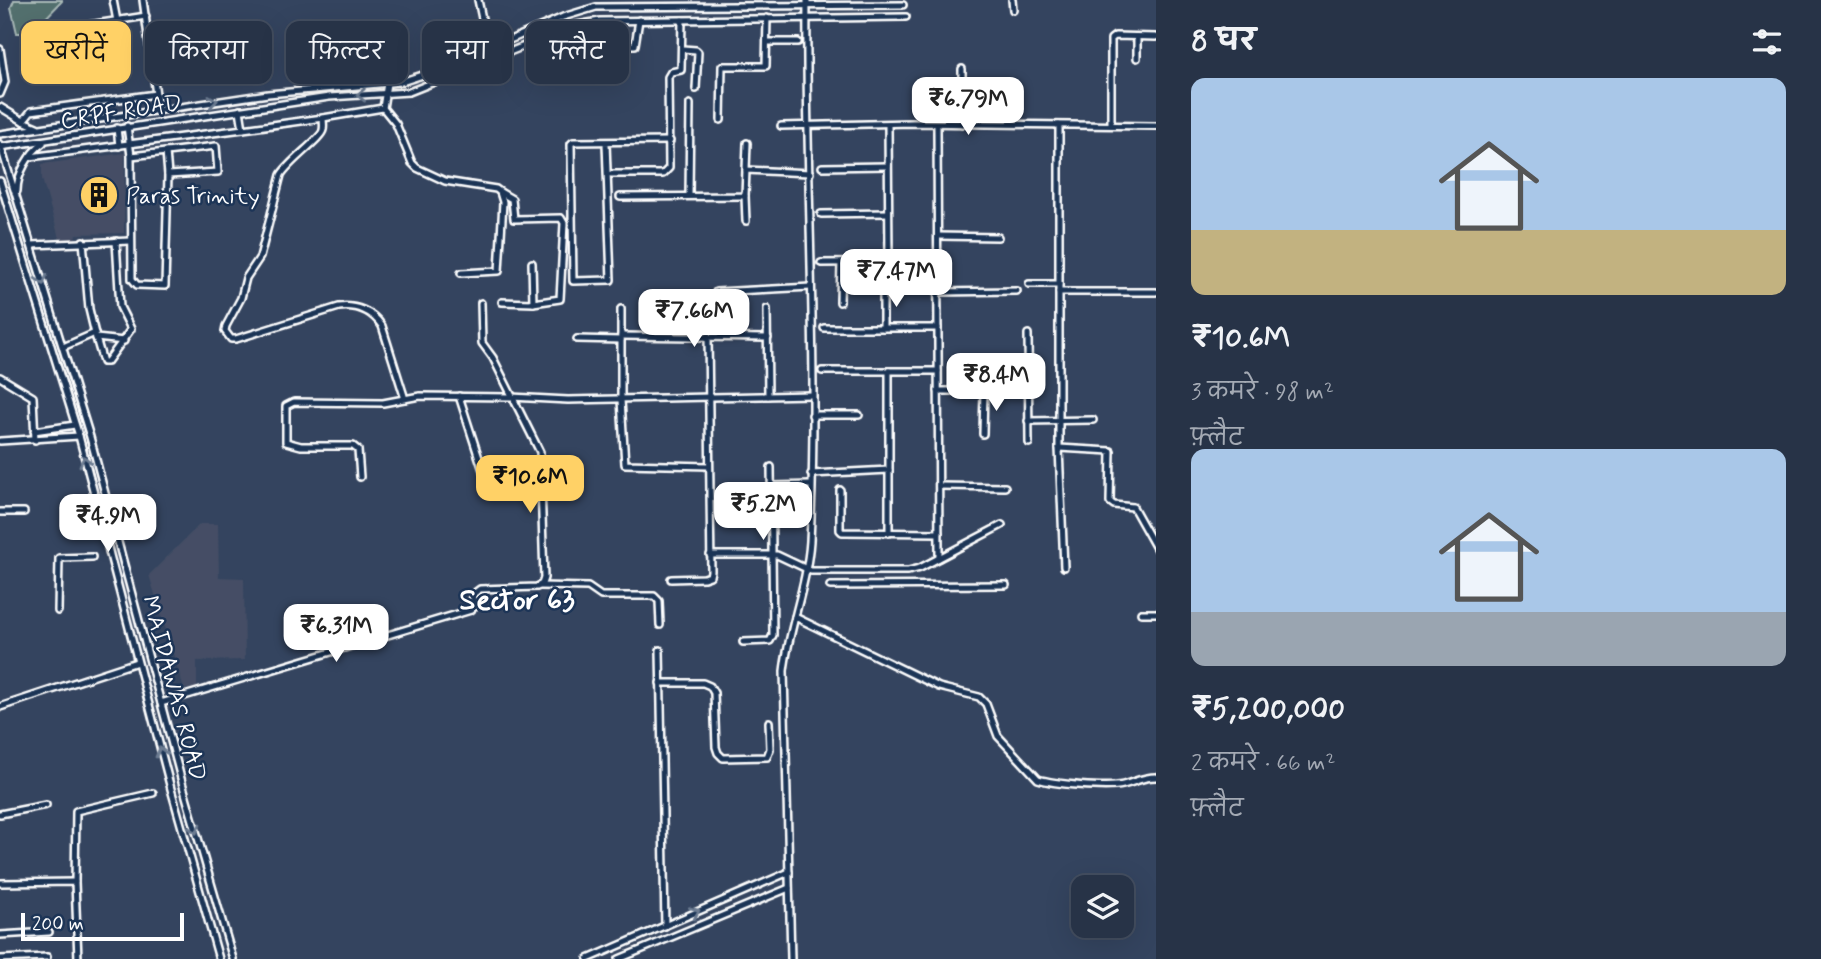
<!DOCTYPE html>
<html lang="hi">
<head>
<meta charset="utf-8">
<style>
	:root { --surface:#273347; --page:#333f52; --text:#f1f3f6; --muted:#a4aab4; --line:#434e60; --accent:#ffd166 }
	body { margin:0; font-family:Mynerve,"Playpen Sans Deva",sans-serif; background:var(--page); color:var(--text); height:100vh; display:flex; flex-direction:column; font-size:26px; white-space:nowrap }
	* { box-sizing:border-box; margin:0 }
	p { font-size:23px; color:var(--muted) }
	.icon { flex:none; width:38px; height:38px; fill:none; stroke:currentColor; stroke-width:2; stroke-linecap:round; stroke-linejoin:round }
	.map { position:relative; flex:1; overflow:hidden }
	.details { display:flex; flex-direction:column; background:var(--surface); width:665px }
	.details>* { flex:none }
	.guide { position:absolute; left:21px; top:21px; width:665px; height:63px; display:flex; gap:14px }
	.tools { position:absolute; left:1071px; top:875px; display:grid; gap:14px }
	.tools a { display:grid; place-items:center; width:63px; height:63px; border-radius:14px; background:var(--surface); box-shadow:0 7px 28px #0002,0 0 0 2px var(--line); font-size:35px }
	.scale { position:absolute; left:21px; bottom:18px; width:163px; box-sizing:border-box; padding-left:7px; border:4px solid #fff; border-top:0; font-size:19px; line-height:24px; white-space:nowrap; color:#fff; -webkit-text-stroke:5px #1d3557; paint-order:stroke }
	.price { position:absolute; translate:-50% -60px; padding:0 16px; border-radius:14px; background:#fff; color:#222; font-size:23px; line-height:46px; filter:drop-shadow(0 2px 4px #0008) }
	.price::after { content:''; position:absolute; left:50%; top:42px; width:21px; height:16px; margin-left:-10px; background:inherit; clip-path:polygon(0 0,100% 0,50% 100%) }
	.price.current { background:var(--accent); color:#111 }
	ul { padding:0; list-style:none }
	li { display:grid; align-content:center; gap:14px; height:371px; padding:0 35px }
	li span { display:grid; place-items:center; height:217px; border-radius:14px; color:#555 }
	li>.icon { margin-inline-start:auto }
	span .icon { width:126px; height:126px; fill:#fffc; stroke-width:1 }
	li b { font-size:30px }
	h2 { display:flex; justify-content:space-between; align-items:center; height:84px; padding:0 35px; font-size:30px }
	.pill { padding:0 24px; border-radius:14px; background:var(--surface); box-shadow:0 7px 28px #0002,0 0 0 2px var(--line); font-size:24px; line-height:63px }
	.pill.current { background:var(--accent); color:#111 }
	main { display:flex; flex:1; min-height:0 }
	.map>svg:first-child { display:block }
	.built { fill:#444e65 }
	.green { fill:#52706e; stroke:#a8b8b6; stroke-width:2 }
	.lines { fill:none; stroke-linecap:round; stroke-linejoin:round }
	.minor-casing { stroke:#fff; stroke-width:10 }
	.minor { stroke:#1d3557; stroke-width:5 }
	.oneway { stroke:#6c7c92 }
	.labels { text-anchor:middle; stroke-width:5; stroke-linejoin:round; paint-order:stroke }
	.street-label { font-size:23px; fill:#fff; stroke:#1d3557 }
	.poi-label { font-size:23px; fill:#fff; stroke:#1d3557; text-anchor:start }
	.district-label { font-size:30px; font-weight:bold; fill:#fff; stroke:#1d3557 }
</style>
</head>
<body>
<main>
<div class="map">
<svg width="1156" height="959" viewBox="0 0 1156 959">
	<rect width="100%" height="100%" fill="#34445f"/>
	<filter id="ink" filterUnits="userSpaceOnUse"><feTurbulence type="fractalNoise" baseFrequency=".0143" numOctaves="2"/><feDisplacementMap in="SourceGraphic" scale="14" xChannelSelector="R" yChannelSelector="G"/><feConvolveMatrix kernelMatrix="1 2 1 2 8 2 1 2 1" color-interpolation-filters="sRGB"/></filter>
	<g filter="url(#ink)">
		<!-- built -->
		<g class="built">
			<polygon points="125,153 124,233 76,234 75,240 60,241 42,179 42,164"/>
			<polygon points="200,524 218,524 219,577 244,578 245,660 197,661 197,689 184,689 149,575"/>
		</g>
		<!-- green -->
		<polygon class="green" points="14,0 62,0 62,1 40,24 31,26 24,33 17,33 11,7"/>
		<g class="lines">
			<!-- minor casing -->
			<g class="minor-casing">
				<g id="minor">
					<polyline points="113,0 117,21"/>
					<polyline points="143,0 158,109"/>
					<polyline points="478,0 484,28 485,50"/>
					<polyline points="1012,0 1013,10"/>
					<polyline points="38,33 146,16"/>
					<polyline points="1137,37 1137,58"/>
					<polyline points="767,42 798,42"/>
					<polyline points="622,45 635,45 639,20"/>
					<polyline points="0,49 5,82 0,94"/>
					<polyline points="683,49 696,50 698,52 696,89"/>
					<polyline points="387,83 383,108 396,124 412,163 417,168 445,181 496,189 500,192 503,202 499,271 461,273"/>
					<polyline points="0,107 23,121 37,127"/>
					<path d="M 240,110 L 243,129 L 323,118 C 323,122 324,126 323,130 C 322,138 288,162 281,175 L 260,257 L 246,278 L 241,298 L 226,326 L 225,331 L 231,339 L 236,339 L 339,307 C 356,305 372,311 382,326 L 405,399"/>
					<polyline points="323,118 383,108"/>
					<polyline points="721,120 722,66 766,66 767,18"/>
					<polyline points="23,121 31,111 156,94"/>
					<polyline points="888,124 889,262"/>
					<polyline points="937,124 939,558"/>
					<polyline points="962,124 962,69"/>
					<polyline points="1059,125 1059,448 1064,567"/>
					<polyline points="1111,125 1111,39 1115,36 1156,37"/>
					<polyline points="127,126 131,156 132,279 137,285 165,286 168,175 166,152 131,156"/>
					<polyline points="781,126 912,123 1156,126"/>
					<polyline points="117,128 119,146"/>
					<polyline points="0,134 268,94 401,82 447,67 563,17 596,7 903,5"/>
					<polyline points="606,143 611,280 573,281 571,144 573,142 670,141"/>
					<polyline points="0,144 90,437 183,786 233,959"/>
					<polyline points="0,147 329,97 409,92 577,25 600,21 906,17"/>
					<polyline points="166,152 216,146 218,172 168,175"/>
					<polyline points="30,157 243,129"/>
					<polyline points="822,167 888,166"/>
					<polyline points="746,170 747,143"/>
					<polyline points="611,174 663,174 669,168 668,77 671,72 681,70 682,20"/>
					<polyline points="0,181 79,436 171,789 219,959"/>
					<path d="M 17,191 C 17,174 29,153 43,143"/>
					<polyline points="500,192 512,199 514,219 561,218 564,223 560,299 533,303 502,302"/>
					<polyline points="689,196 690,104"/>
					<polyline points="745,196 746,221"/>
					<polyline points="620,197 745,196 746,170 810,173"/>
					<polyline points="821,214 888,213"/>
					<polyline points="938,236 998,237"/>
					<polyline points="83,241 89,309 96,338 124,341"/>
					<polyline points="31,245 131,241"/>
					<polyline points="532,263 533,303"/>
					<polyline points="821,263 938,262"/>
					<polyline points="1029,284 1059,284"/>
					<polyline points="883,290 883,328"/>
					<polyline points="716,292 811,287"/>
					<polyline points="938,292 1017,291"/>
					<polyline points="1059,292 1156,292"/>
					<polyline points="840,302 841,263"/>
					<polyline points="621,309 621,400 625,464 709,466"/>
					<polyline points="767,309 768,396"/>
					<polyline points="824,328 938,328"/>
					<polyline points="1028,334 1029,443"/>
					<polyline points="621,336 768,338"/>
					<polyline points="96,338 103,362 107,362 131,329 120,307 116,241"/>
					<polyline points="577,339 621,340"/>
					<polyline points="63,347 95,333"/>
					<polyline points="822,371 938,371"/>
					<polyline points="889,371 889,533"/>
					<polyline points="0,377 33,397 35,440"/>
					<polyline points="938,391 1028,391"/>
					<polyline points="459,396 487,483 492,484 542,463"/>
					<polyline points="812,415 859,415"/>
					<polyline points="1028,421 1093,420"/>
					<polyline points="34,431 75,425"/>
					<polyline points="983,434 984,391"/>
					<polyline points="0,441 79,436"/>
					<polyline points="1059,448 1111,451 1110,502 1114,505 1133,507 1156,548"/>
					<polyline points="811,474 889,470"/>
					<polyline points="360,477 358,450 353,446 301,446 286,442 286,406 294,402 383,403 420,396 511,397 568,400 812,395"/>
					<polyline points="772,486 811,485"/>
					<polyline points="939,486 1005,487"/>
					<polyline points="840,490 840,530 842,532 939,533"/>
					<polyline points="0,512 24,512"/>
					<polyline points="710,555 777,555 811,571 908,571 920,568 1002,525"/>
					<polyline points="671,579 704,578 710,576 711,571 708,336"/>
					<polyline points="540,586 588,587 601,596 654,596 659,601 660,625"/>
					<polyline points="830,586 1006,585"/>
					<polyline points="58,611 59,558 92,557"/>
					<polyline points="1141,613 1156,613"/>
					<path d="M 795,617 L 939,687 L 979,697 L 986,704 L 998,736 L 1038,779 C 1054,784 1107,789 1123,785 C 1135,782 1142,777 1156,777"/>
					<polyline points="743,642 770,641 773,635 771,467"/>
					<polyline points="660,650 665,926"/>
					<polyline points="660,683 703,683 710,686 714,693 716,747 718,753 723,758 767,757 770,749 769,722"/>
					<polyline points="161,703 471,610 475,606 472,595 480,589 537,587 542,584 544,578 540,452 493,358 482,343 481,303"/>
					<polyline points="0,707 137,662"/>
					<polyline points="0,814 46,805"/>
					<polyline points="75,882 76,811 153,793"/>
					<polyline points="0,883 75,882 78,959"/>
					<polyline points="0,935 49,932"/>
					<polyline points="0,959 47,957"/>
					<polyline points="588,959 789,872"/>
					<polyline points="619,959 789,888"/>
					<path d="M 791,959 L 784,671 C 789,627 807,585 810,541 C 819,361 805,180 807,0"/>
				</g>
			</g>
			<!-- minor -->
			<use href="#minor" class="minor"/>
		</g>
		<!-- one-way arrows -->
		<defs><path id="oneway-chevron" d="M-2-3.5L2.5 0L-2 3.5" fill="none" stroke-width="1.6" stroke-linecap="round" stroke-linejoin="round" transform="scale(1.75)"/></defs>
		<g class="oneway">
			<use href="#oneway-chevron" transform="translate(361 95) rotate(179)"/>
			<use href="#oneway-chevron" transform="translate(213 101) rotate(-8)"/>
			<use href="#oneway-chevron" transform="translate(42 280) rotate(73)"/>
			<use href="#oneway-chevron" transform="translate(85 461) rotate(-104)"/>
			<use href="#oneway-chevron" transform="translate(161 752) rotate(-105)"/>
			<use href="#oneway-chevron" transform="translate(195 829) rotate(74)"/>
			<use href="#oneway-chevron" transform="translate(695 912) rotate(-23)"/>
		</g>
	</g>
	<!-- icons -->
	<defs>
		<g id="building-disc" transform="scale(2.0125)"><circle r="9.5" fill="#ffd166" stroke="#1d3557"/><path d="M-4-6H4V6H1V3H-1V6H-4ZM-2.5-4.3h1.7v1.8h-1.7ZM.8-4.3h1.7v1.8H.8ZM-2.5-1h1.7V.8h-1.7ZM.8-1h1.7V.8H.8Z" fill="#111"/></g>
	</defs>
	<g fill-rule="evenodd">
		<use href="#building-disc" x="99" y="195"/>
	</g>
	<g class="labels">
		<!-- street labels -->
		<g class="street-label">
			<text transform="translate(121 111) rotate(-9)" y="8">CRPF ROAD</text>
			<text transform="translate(175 688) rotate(75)" y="8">MAIDAWAS ROAD</text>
		</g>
		<!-- poi labels -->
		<g class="poi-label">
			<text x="126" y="203">Paras Trinity</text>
		</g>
		<!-- district labels -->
		<g class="district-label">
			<text x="517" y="609">Sector 63</text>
		</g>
	</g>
</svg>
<div class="tools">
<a><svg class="icon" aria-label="layers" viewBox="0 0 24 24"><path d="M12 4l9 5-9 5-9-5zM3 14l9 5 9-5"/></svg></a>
</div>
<div class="scale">200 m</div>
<b class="price" style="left:968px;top:137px">₹6.79M</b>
<b class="price" style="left:896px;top:309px">₹7.47M</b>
<b class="price" style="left:694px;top:349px">₹7.66M</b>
<b class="price" style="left:996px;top:413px">₹8.4M</b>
<b class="price current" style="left:530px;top:515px">₹10.6M</b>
<b class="price" style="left:763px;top:542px">₹5.2M</b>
<b class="price" style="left:108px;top:554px">₹4.9M</b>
<b class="price" style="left:336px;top:664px">₹6.31M</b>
<div class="guide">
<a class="pill current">खरीदें</a>
<a class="pill">किराया</a>
<a class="pill">फ़िल्टर</a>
<a class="pill">नया</a>
<a class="pill">फ़्लैट</a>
</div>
</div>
<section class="details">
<h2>8 घर<svg class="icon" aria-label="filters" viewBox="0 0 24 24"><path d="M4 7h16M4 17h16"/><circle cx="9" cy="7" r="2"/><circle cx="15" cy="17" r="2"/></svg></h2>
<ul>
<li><span style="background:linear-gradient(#a9c7e8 70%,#c2b280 0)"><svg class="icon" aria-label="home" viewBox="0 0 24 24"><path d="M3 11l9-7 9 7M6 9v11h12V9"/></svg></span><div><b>₹10.6M</b><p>3 कमरे · 98 m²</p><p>फ़्लैट</p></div></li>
<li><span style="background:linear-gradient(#a9c7e8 75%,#9aa5b1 0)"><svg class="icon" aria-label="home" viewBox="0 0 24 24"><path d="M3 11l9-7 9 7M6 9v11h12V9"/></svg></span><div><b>₹5,200,000</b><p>2 कमरे · 66 m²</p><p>फ़्लैट</p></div></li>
</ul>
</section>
</main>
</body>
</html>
